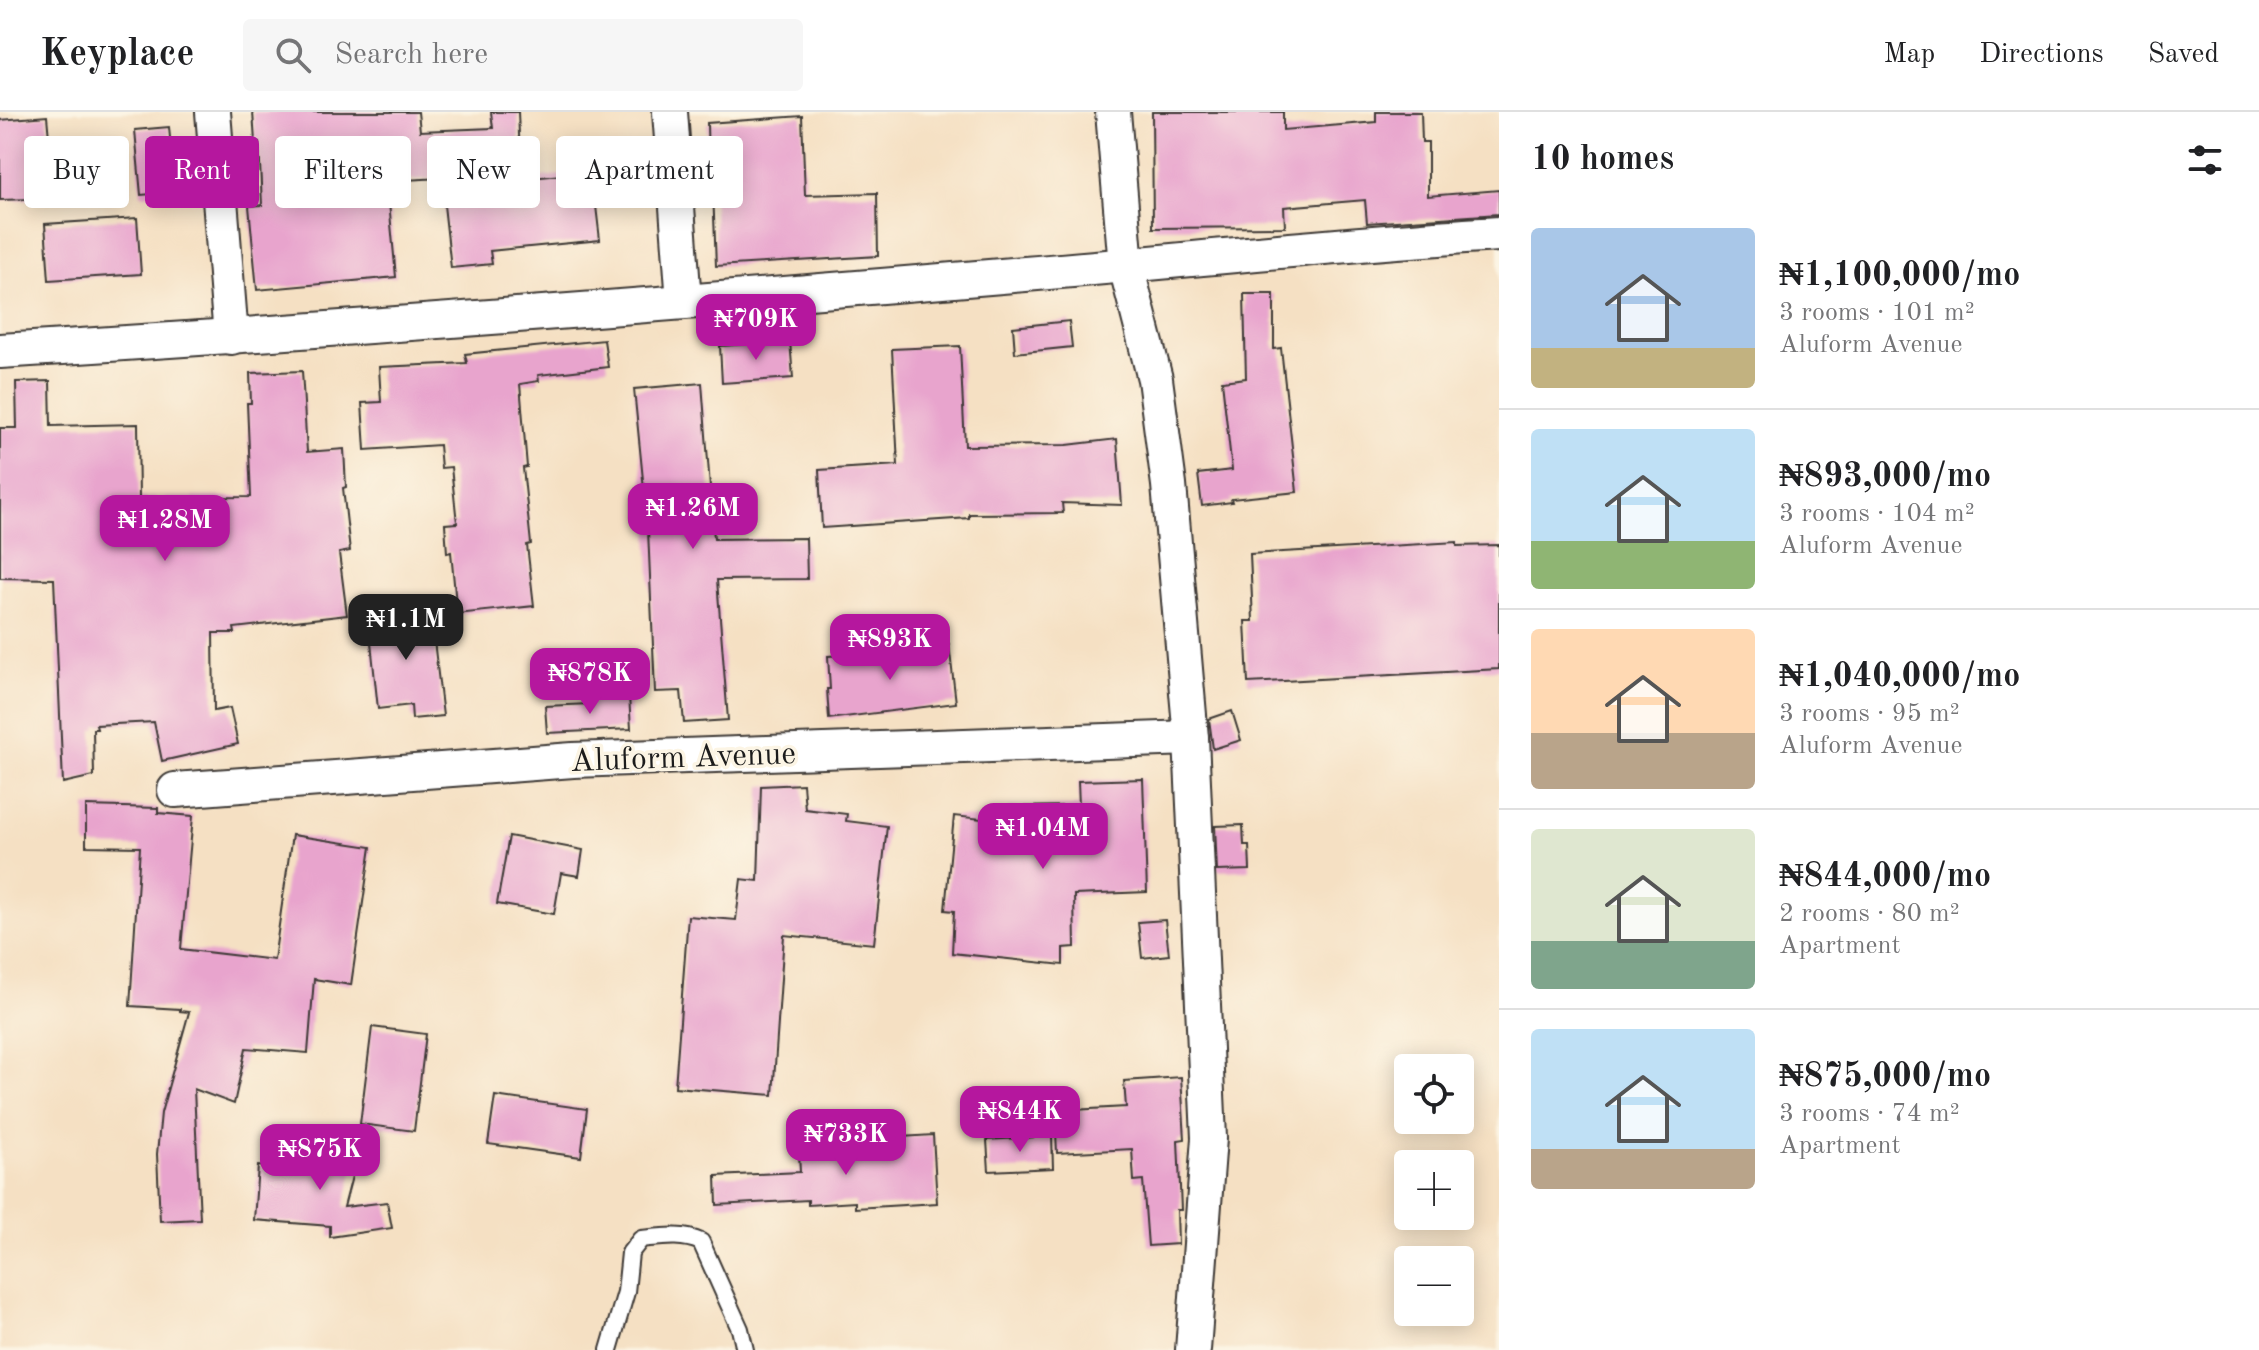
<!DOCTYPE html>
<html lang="en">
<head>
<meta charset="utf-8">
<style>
	:root { --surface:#fff; --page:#f6f6f6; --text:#202124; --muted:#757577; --line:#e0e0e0; --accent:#b5179e }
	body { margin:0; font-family:"Old Standard TT",serif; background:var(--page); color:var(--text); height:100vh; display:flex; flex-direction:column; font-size:30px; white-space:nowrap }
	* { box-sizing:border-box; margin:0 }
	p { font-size:26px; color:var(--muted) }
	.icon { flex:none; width:44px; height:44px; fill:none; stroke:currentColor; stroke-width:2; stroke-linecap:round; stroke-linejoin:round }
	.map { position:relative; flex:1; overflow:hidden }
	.panel { display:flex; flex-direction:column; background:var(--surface); width:760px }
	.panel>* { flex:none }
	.guide { position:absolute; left:24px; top:24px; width:760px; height:72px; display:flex; gap:16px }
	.controls { position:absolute; left:1394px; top:942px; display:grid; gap:16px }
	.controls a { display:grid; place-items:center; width:80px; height:80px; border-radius:8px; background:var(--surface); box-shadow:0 4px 20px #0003; font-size:40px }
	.price { position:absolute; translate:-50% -68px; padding:0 18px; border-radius:16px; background:var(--accent); color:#fff; font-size:26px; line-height:52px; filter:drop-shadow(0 2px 4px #0008) }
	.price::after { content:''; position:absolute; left:50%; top:48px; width:24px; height:18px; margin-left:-12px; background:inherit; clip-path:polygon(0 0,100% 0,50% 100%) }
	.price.on { background:#222; color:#fff }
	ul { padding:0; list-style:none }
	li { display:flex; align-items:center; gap:24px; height:200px; padding:0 32px }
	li+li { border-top:2px solid var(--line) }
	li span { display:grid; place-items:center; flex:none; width:224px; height:160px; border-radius:8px; color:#555 }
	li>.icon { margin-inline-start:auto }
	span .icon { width:96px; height:96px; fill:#fffc; stroke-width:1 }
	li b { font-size:34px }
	h2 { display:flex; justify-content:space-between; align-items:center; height:96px; padding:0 32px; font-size:34px }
	.chip { padding:0 28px; border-radius:8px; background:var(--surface); box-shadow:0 4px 20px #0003; font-size:28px; line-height:72px }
	.chip.on { background:var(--accent); color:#fff }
	header { display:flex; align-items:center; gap:48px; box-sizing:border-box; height:112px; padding:0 40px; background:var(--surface); border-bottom:2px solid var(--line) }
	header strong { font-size:38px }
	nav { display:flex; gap:44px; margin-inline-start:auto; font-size:28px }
	.search { width:560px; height:72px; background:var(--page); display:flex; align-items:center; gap:20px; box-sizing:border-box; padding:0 28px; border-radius:8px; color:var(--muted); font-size:30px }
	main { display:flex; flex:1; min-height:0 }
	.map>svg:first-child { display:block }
	.building { fill:#e8a4cd }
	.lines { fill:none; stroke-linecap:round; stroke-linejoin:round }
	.lane-casing { stroke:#3d3935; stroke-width:20 }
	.street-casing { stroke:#3d3935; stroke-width:38 }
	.lane { stroke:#fff; stroke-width:16 }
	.street { stroke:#fff; stroke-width:34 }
	.labels { text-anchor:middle; stroke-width:7; stroke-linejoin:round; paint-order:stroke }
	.street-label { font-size:32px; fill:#1c1c1c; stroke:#fcf5e5 }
</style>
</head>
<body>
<header>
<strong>Keyplace</strong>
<div class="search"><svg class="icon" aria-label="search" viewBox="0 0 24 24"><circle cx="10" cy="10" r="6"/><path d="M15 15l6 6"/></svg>Search here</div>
<nav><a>Map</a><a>Directions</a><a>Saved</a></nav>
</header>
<main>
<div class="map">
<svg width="1499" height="1238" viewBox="0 0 1499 1238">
	<rect width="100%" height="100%" fill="#fcf5e5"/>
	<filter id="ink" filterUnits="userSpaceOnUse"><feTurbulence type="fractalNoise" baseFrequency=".0125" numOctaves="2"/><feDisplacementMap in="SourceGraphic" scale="16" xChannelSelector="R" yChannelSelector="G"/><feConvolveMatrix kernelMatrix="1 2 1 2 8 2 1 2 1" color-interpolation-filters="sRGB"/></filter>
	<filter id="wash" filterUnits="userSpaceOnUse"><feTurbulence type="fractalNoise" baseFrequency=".006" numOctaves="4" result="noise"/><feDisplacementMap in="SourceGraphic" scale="32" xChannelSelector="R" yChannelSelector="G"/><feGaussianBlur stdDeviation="1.8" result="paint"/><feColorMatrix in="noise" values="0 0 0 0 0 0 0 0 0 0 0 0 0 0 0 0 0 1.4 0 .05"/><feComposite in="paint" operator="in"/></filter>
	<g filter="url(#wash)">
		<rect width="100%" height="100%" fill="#f5e0c3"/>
		<g id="blocks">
			<!-- building -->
			<g class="building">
				<polygon points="253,0 418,0 420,19 493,16 491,0 518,0 521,67 592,60 600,128 490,139 492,152 451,156 441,66 387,69 396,165 257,178 249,94 262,93 259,30 255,30"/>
				<polygon points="1152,0 1283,0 1283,18 1376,10 1376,0 1421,0 1422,30 1428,30 1428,84 1499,78 1499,102 1367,111 1365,88 1284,95 1285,115 1153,116"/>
				<polygon points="47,4 49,26 61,25 66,86 0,88 0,8"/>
				<polygon points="802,4 805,83 877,81 878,144 716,154 712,54 708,54 707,11"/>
				<polygon points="169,15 175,80 141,83 135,18"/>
				<polygon points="137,106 141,162 49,168 45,112"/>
				<polygon points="1244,182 1274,182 1274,237 1281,236 1297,380 1231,387 1232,390 1202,394 1198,362 1232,358 1222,269 1246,266"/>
				<polygon points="1069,209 1072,235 1015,241 1013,215"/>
				<polygon points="604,228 608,255 538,263 539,269 520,272 527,355 523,356 531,432 527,433 534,494 457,502 451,440 447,441 445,412 457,411 451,355 441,356 439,333 365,338 362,291 381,290 379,255 467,251 465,242"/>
				<polygon points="790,229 793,266 722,271 720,234"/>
				<polygon points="960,234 965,334 1067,333 1117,327 1122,393 1062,391 1063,401 969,402 969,406 822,416 819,358 898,353 892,237"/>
				<polygon points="302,259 307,340 344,337 346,375 343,376 350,439 339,441 347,503 234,516 235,521 213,521 214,599 230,596 238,632 162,649 154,610 96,613 97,617 93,617 94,664 63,671 54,467 0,466 0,316 17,316 16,270 50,269 51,314 138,312 139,386 251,385 247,291 251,291 250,261"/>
				<polygon points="702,271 714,427 806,426 807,467 717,468 728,608 684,611 681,579 655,580 648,418 634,277"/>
				<polygon points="1457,430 1457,434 1499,433 1499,557 1248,571 1245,509 1253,509 1250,442"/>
				<polygon points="430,495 443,604 412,607 411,593 378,597 368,502"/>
				<polygon points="949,532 956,591 829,607 827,577 830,577 828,544 894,540"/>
				<polygon points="629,583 631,617 547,621 545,594 590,592 590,585"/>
				<polygon points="1232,599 1241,628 1213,637 1209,607"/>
				<polygon points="1143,667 1147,780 1074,783 1075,835 1063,836 1063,853 952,841 954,799 945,798 954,704 1010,710 1009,695 1079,694 1078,669"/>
				<polygon points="803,672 805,697 847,702 846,709 887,714 874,832 784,823 773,983 675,975 688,804 736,808 741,767 758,769 761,674"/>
				<polygon points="86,694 158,696 158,701 193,704 181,837 274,848 292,723 371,735 351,873 314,867 308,941 246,936 234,992 194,977 200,1107 160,1109 157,1042 161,1001 189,900 180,899 180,897 130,894 140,735 86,734"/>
				<polygon points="1243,713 1244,733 1249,733 1250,758 1217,759 1215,714"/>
				<polygon points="509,724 583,738 579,764 561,761 554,802 497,792"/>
				<polygon points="1165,808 1169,843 1142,846 1138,810"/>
				<polygon points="372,915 426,922 414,1019 360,1012"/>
				<polygon points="1181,965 1185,1027 1178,1028 1181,1098 1177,1098 1178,1132 1148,1134 1143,1068 1134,1069 1132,1037 1057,1041 1055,999 1126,995 1124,969"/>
				<polygon points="495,984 587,997 581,1045 488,1032"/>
				<polygon points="329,1014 363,1022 344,1095 387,1090 392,1116 330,1125 330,1114 254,1108 258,1054 317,1061"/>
				<polygon points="933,1023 937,1091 855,1096 855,1090 808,1093 808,1088 717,1093 716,1064 800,1060 799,1041 852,1038 852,1028"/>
				<polygon points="1052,1024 1053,1056 989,1059 987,1028"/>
			</g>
		</g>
	</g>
	<g filter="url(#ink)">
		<use href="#blocks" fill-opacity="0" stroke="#3d3935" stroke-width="2"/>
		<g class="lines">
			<!-- lane casing -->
			<g class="lane-casing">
				<path id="lane" d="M 609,1238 L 626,1180 L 630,1141 L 641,1127 C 661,1125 682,1121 701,1130 L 740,1217 L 745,1238"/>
			</g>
			<!-- street casing -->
			<g class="street-casing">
				<g id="street">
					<polyline points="213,0 231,225"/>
					<polyline points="670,0 684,190"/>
					<polyline points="1113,0 1126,154 1155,267 1169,373 1191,626 1209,1026 1193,1238"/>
					<path d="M 0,239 C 342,218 683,191 1025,162 C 1183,149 1340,131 1499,122"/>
					<polyline points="175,678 573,648 1191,626"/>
				</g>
			</g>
			<!-- lane -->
			<use href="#lane" class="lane"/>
			<!-- street -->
			<use href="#street" class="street"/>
		</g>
	</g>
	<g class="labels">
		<!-- street labels -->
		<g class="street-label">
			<text transform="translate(683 644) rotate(-2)" y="11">Aluform Avenue</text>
		</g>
	</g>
</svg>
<div class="controls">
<a><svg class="icon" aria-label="locate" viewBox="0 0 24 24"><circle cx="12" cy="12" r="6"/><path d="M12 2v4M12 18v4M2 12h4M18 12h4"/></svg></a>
<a>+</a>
<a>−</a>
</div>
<b class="price" style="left:756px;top:250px">₦709K</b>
<b class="price" style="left:693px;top:439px">₦1.26M</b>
<b class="price" style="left:165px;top:451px">₦1.28M</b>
<b class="price on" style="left:406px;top:550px">₦1.1M</b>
<b class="price" style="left:890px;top:570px">₦893K</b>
<b class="price" style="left:590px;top:604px">₦878K</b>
<b class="price" style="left:1043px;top:759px">₦1.04M</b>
<b class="price" style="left:1020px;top:1042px">₦844K</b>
<b class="price" style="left:846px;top:1065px">₦733K</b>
<b class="price" style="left:320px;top:1080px">₦875K</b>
<div class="guide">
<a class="chip">Buy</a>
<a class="chip on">Rent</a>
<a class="chip">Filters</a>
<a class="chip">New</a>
<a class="chip">Apartment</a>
</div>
</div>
<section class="panel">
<h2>10 homes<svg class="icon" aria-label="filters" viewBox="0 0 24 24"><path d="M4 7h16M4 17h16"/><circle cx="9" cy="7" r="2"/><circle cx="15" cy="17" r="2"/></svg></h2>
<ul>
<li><span style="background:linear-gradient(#a9c7e8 75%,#c2b280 0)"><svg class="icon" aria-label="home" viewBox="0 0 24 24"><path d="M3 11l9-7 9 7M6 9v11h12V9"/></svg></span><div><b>₦1,100,000/mo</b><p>3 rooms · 101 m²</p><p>Aluform Avenue</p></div></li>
<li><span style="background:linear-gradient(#bfe0f5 70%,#8fb573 0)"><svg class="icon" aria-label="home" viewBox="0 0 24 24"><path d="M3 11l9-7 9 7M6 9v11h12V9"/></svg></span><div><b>₦893,000/mo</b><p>3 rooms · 104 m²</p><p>Aluform Avenue</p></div></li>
<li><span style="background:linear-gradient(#ffd9b3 65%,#b9a48a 0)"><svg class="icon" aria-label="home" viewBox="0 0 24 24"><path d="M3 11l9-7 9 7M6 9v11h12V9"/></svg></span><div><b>₦1,040,000/mo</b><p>3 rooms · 95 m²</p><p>Aluform Avenue</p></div></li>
<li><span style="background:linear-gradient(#dfe7d0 70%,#7fa58c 0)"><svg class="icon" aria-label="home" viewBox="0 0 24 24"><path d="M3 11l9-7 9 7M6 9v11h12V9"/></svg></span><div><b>₦844,000/mo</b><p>2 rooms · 80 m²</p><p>Apartment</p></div></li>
<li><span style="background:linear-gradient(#bfe0f5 75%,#b9a48a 0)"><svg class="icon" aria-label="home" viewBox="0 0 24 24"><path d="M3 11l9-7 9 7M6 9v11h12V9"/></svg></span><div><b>₦875,000/mo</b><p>3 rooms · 74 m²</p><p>Apartment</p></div></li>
</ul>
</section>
</main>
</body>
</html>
